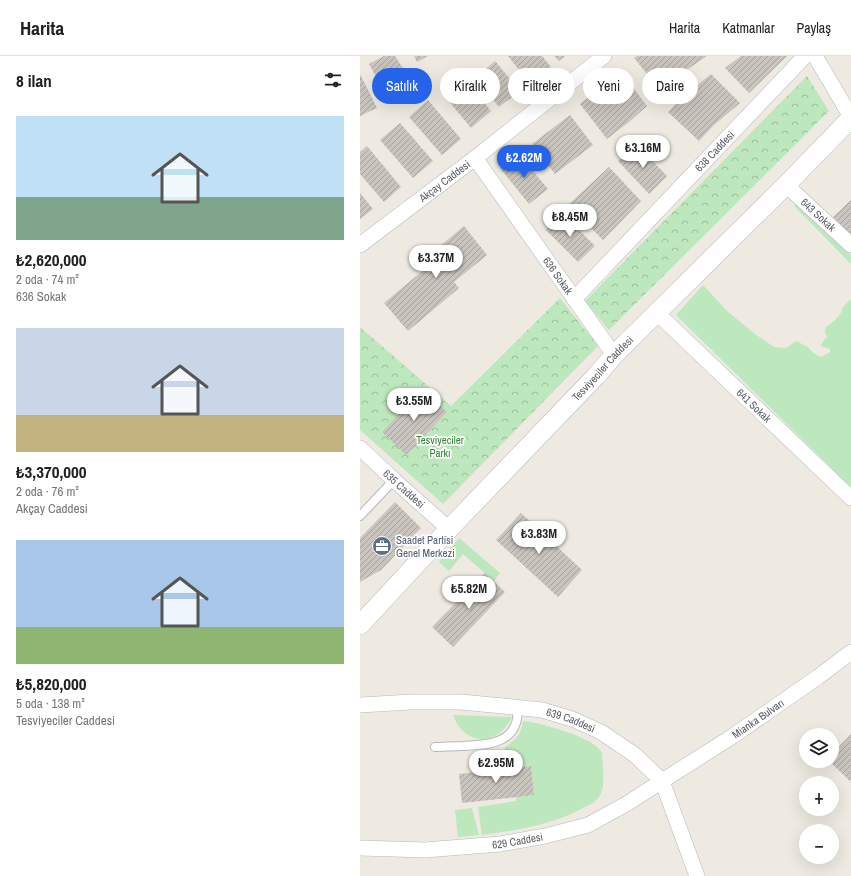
<!DOCTYPE html>
<html lang="tr">
<head>
<meta charset="utf-8">
<style>
	:root { --surface:#fff; --page:#f6f6f6; --text:#222; --muted:#767676; --line:#e0e0e0; --accent:#2563eb }
	body { margin:0; font-family:"Archivo Narrow",sans-serif; background:var(--page); color:var(--text); height:100vh; display:flex; flex-direction:column; font-size:15px; white-space:nowrap }
	* { box-sizing:border-box; margin:0 }
	p { font-size:13px; color:var(--muted) }
	.icon { flex:none; width:22px; height:22px; fill:none; stroke:currentColor; stroke-width:2; stroke-linecap:round; stroke-linejoin:round }
	.map { position:relative; flex:1; overflow:hidden }
	.drawer { display:flex; flex-direction:column; background:var(--surface); width:360px }
	.drawer>* { flex:none }
	.banner { position:absolute; left:12px; top:12px; width:380px; height:36px; display:flex; gap:8px }
	.tools { position:absolute; left:439px; top:672px; display:grid; gap:8px }
	.tools a { display:grid; place-items:center; width:40px; height:40px; border-radius:50%; background:var(--surface); box-shadow:0 4px 16px #0002; font-size:20px }
	.price { position:absolute; translate:-50% -34px; padding:0 9px; border-radius:14px; background:#fff; color:#222; font-size:13px; line-height:26px; filter:drop-shadow(0 1px 2px #0008) }
	.price::after { content:''; position:absolute; left:50%; top:24px; width:12px; height:9px; margin-left:-6px; background:inherit; clip-path:polygon(0 0,100% 0,50% 100%) }
	.price.selected { background:var(--accent); color:#fff }
	ul { padding:0; list-style:none }
	li { display:grid; align-content:center; gap:8px; height:212px; padding:0 16px }
	li span { display:grid; place-items:center; height:124px; border-radius:0px; color:#555 }
	li>.icon { margin-inline-start:auto }
	span .icon { width:72px; height:72px; fill:#fffc; stroke-width:1 }
	li b { font-size:17px }
	h2 { display:flex; justify-content:space-between; align-items:center; height:48px; padding:0 16px; font-size:17px }
	.chip { padding:0 14px; border-radius:18px; background:var(--surface); box-shadow:0 4px 16px #0002; font-size:14px; line-height:36px }
	.chip.selected { background:var(--accent); color:#fff }
	header { display:flex; align-items:center; gap:24px; box-sizing:border-box; height:56px; padding:0 20px; background:var(--surface); border-bottom:1px solid var(--line) }
	header strong { font-size:19px }
	nav { display:flex; gap:22px; margin-inline-start:auto; font-size:14px }
	main { display:flex; flex:1; min-height:0 }
	.map>svg:first-child { display:block }
	.grass { fill:#bde7bc }
	.park { fill:url(#park-crowns) }
	.building { fill:url(#building-hatch) }
	.lines { fill:none; stroke-linecap:round; stroke-linejoin:round }
	.service-casing { stroke:#b4b8bd; stroke-width:10 }
	.minor-casing { stroke:#b4b8bd; stroke-width:16 }
	.tertiary-casing { stroke:#b4b8bd; stroke-width:20 }
	.service { stroke:#fff; stroke-width:8 }
	.minor { stroke:#fff; stroke-width:15 }
	.tertiary { stroke:#fff; stroke-width:19 }
	.labels { text-anchor:middle; stroke-width:3.5; stroke-linejoin:round; paint-order:stroke }
	.street-label { font-size:11px; fill:#5a5e63; stroke:#fff }
	.park-label { font-size:11px; fill:#2f852f; stroke:#fff }
	.service-label { font-size:11px; fill:#4e5e75; stroke:#fff; text-anchor:start }
</style>
</head>
<body>
<header>
<strong>Harita</strong>
<nav><a>Harita</a><a>Katmanlar</a><a>Paylaş</a></nav>
</header>
<main>
<section class="drawer">
<h2>8 ilan<svg class="icon" aria-label="filters" viewBox="0 0 24 24"><path d="M4 7h16M4 17h16"/><circle cx="9" cy="7" r="2"/><circle cx="15" cy="17" r="2"/></svg></h2>
<ul>
<li><span style="background:linear-gradient(#bfe0f5 65%,#7fa58c 0)"><svg class="icon" aria-label="home" viewBox="0 0 24 24"><path d="M3 11l9-7 9 7M6 9v11h12V9"/></svg></span><div><b>₺2,620,000</b><p>2 oda · 74 m²</p><p>636 Sokak</p></div></li>
<li><span style="background:linear-gradient(#c9d6e8 70%,#c2b280 0)"><svg class="icon" aria-label="home" viewBox="0 0 24 24"><path d="M3 11l9-7 9 7M6 9v11h12V9"/></svg></span><div><b>₺3,370,000</b><p>2 oda · 76 m²</p><p>Akçay Caddesi</p></div></li>
<li><span style="background:linear-gradient(#a9c7e8 70%,#8fb573 0)"><svg class="icon" aria-label="home" viewBox="0 0 24 24"><path d="M3 11l9-7 9 7M6 9v11h12V9"/></svg></span><div><b>₺5,820,000</b><p>5 oda · 138 m²</p><p>Tesviyeciler Caddesi</p></div></li>
</ul>
</section>
<div class="map">
<svg width="491" height="820" viewBox="0 0 491 820">
	<defs>
		<pattern id="park-crowns" width="20" height="18" patternUnits="userSpaceOnUse"><rect width="20" height="18" fill="#bde7bc"/><path d="M2 6a3 3 0 1 1 6 0M12 15a3 3 0 1 1 6 0" fill="none" stroke="#9dbe9c"/></pattern>
		<pattern id="building-hatch" width="6" height="6" patternUnits="userSpaceOnUse"><rect width="6" height="6" fill="#c9c5be"/><path d="M-1 1l2-2M0 6l6-6M5 7l2-2" fill="none" stroke="#a6a39e"/></pattern>
	</defs>
	<rect width="100%" height="100%" fill="#eeeae1"/>
	<!-- grass -->
	<g class="grass">
		<polygon points="437,148 491,199 491,208 434,150"/>
		<polygon points="343,229 367,255 395,278 414,291 426,292 436,285 448,291 453,297 461,301 470,296 470,293 461,290 462,287 467,281 465,275 466,271 474,265 481,257 483,251 491,243 491,431 316,259"/>
		<polygon points="99,482 140,517 134,525 103,498 89,515 79,506"/>
		<path d="M 93,659 L 152,661 C 144,681 119,691 103,675 C 98,670 95,665 93,659 Z"/>
		<path d="M 163,665 C 180,667 235,681 242,697 C 242,708 246,730 240,739 C 237,746 229,749 223,752 C 192,769 157,774 122,779 L 118,751 L 156,745 L 156,741 L 174,739 L 171,710 L 147,713 L 145,691 C 155,685 162,677 163,665 Z"/>
		<polygon points="112,752 119,779 98,781 95,754"/>
	</g>
	<!-- park -->
	<g class="park">
		<polygon points="447,20 469,55 249,274 225,245"/>
		<polygon points="200,242 238,290 83,448 0,374 0,271 91,350"/>
	</g>
	<!-- building -->
	<g class="building">
		<polygon points="24,0 35,0 56,32 31,48 9,8"/>
		<polygon points="54,0 68,0 57,6"/>
		<polygon points="148,0 182,0 191,11 170,28"/>
		<polygon points="194,0 205,0 199,5"/>
		<polygon points="277,0 347,0 325,15 301,35 274,2"/>
		<polygon points="381,0 427,0 389,37 365,12"/>
		<polygon points="135,5 160,35 139,51 115,22"/>
		<polygon points="0,18 17,52 0,60"/>
		<polygon points="263,18 287,50 269,66 247,83 220,48 242,31"/>
		<polygon points="351,18 380,47 354,69 339,85 308,56 324,40"/>
		<polygon points="103,21 131,55 111,72 83,38"/>
		<polygon points="68,44 101,83 82,99 49,61"/>
		<polygon points="210,59 233,89 195,118 172,88"/>
		<polygon points="40,67 73,105 53,122 20,84"/>
		<polygon points="276,88 307,120 289,138 258,105"/>
		<polygon points="7,90 41,131 24,146 0,118 0,96"/>
		<polygon points="158,97 188,133 169,148 140,112"/>
		<polygon points="249,111 281,145 243,184 208,149"/>
		<polygon points="0,137 13,153 0,163"/>
		<polygon points="491,144 491,180 473,161"/>
		<polygon points="202,157 235,190 218,206 186,174"/>
		<polygon points="104,170 127,199 94,226 99,232 48,275 24,247 66,212 69,216 74,212 66,202"/>
		<polygon points="62,333 87,356 46,399 22,376"/>
		<polygon points="35,446 61,472 21,514 0,526 0,482"/>
		<polygon points="161,457 222,514 198,541 136,484"/>
		<polygon points="125,517 145,536 93,591 72,571"/>
		<polygon points="491,678 491,726 469,705 472,705 472,698"/>
		<polygon points="171,710 174,739 102,747 99,718"/>
	</g>
	<g class="lines">
		<!-- service casing -->
		<g class="service-casing">
			<g id="service">
				<polyline points="0,460 34,424"/>
				<path d="M 75,691 C 84,691 93,690 103,690 C 122,689 149,689 156,667 C 158,662 157,656 158,651"/>
			</g>
		</g>
		<!-- minor casing -->
		<g class="minor-casing">
			<g id="minor">
				<polyline points="455,0 491,61"/>
				<path id="s1" d="M 115,102 L 254,299"/>
				<path id="s2" d="M 426,129 L 491,189"/>
				<path id="s3" d="M 0,189 L 115,102 L 244,0"/>
				<path id="s4" d="M 214,243 L 445,0"/>
				<path id="s5" d="M 297,257 L 491,442"/>
				<path id="s6" d="M 0,392 L 34,424 L 89,473"/>
				<path id="s7" d="M 0,649 L 51,646 L 101,646 L 143,650 L 182,654 L 212,663 L 241,676 L 275,699 L 302,725 L 337,820"/>
				<path id="s8" d="M 0,792 L 65,794 L 140,788 L 185,780 L 228,769 L 268,747 L 302,725 L 373,680 L 458,621 L 491,596"/>
			</g>
		</g>
		<!-- tertiary casing -->
		<g class="tertiary-casing">
			<g id="tertiary">
				<path id="s9" d="M 0,569 L 89,473 L 236,320 L 254,299 L 426,129 L 491,62"/>
			</g>
		</g>
		<!-- service -->
		<use href="#service" class="service"/>
		<!-- minor -->
		<use href="#minor" class="minor"/>
		<!-- tertiary -->
		<use href="#tertiary" class="tertiary"/>
	</g>
	<!-- icons -->
	<defs>
		<g id="office-disc" transform="scale(1)"><circle r="9.5" fill="#5c6f8a" stroke="#fff"/><path d="M-6-3h4V-5.5h4V-3h4V5H-6ZM-1-4.5V-3h2v-1.5ZM-6 0V1H6V0Z" fill="#fff"/></g>
	</defs>
	<g fill-rule="evenodd">
		<use href="#office-disc" x="22" y="490"/>
	</g>
	<g class="labels">
		<!-- street labels -->
		<g class="street-label">
			<text dy="4" stroke="none"><textPath href="#s4" startOffset="204">638 Caddesi</textPath></text>
			<text dy="4" stroke="none"><textPath href="#s3" startOffset="106">Akçay Caddesi</textPath></text>
			<text dy="4" stroke="none"><textPath href="#s2" startOffset="44">643 Sokak</textPath></text>
			<text dy="4" stroke="none"><textPath href="#s1" startOffset="144">636 Sokak</textPath></text>
			<text dy="4" stroke="none"><textPath href="#s9" startOffset="353">Tesviyeciler Caddesi</textPath></text>
			<text dy="4" stroke="none"><textPath href="#s5" startOffset="134">641 Sokak</textPath></text>
			<text dy="4" stroke="none"><textPath href="#s6" startOffset="60">635 Caddesi</textPath></text>
			<text dy="4" stroke="none"><textPath href="#s8" startOffset="431">Mianka Bulvarı</textPath></text>
			<text dy="4" stroke="none"><textPath href="#s7" startOffset="213">639 Caddesi</textPath></text>
			<text dy="4" stroke="none"><textPath href="#s8" startOffset="158">629 Caddesi</textPath></text>
		</g>
		<!-- park labels -->
		<g class="park-label">
			<text x="80" y="388">Tesviyeciler<tspan x="80" dy="13">Parkı</tspan></text>
		</g>
		<!-- service labels -->
		<g class="service-label">
			<text x="36" y="488">Saadet Partisi<tspan x="36" dy="13">Genel Merkezi</tspan></text>
		</g>
	</g>
</svg>
<div class="tools">
<a><svg class="icon" aria-label="layers" viewBox="0 0 24 24"><path d="M12 4l9 5-9 5-9-5zM3 14l9 5 9-5"/></svg></a>
<a>+</a>
<a>−</a>
</div>
<b class="price" style="left:283px;top:113px">₺3.16M</b>
<b class="price selected" style="left:164px;top:123px">₺2.62M</b>
<b class="price" style="left:210px;top:182px">₺8.45M</b>
<b class="price" style="left:76px;top:223px">₺3.37M</b>
<b class="price" style="left:54px;top:366px">₺3.55M</b>
<b class="price" style="left:179px;top:499px">₺3.83M</b>
<b class="price" style="left:109px;top:554px">₺5.82M</b>
<b class="price" style="left:136px;top:728px">₺2.95M</b>
<div class="banner">
<a class="chip selected">Satılık</a>
<a class="chip">Kiralık</a>
<a class="chip">Filtreler</a>
<a class="chip">Yeni</a>
<a class="chip">Daire</a>
</div>
</div>
</main>
</body>
</html>
